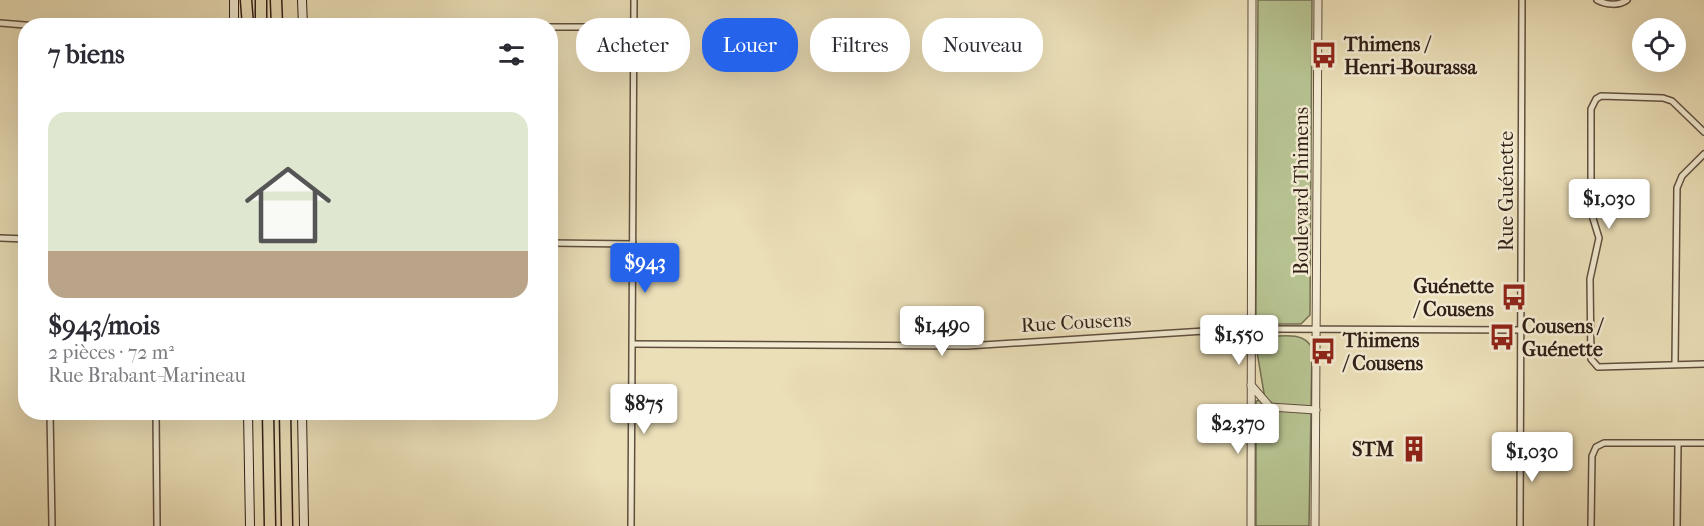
<!DOCTYPE html>
<html lang="fr">
<head>
<meta charset="utf-8">
<style>
	:root { --surface:#fff; --page:#f7f7f7; --text:#2b2b33; --muted:#7c7c81; --accent:#2563eb }
	body { margin:0; font-family:"IM FELL French Canon",serif; background:var(--page); color:var(--text); height:100vh; display:flex; flex-direction:column; font-size:22px; white-space:nowrap }
	* { box-sizing:border-box; margin:0 }
	p { font-size:20px; color:var(--muted) }
	.icon { flex:none; width:33px; height:33px; fill:none; stroke:currentColor; stroke-width:2; stroke-linecap:round; stroke-linejoin:round }
	.map { position:relative; flex:1; overflow:hidden }
	.sheet { position:absolute; left:18px; top:18px; width:540px; height:402px; display:flex; flex-direction:column; background:var(--surface); border-radius:24px; box-shadow:0 6px 24px #0002 }
	.sheet>* { flex:none }
	.hud { position:absolute; left:576px; top:18px; width:570px; height:54px; display:flex; gap:12px }
	.buttons { position:absolute; left:1632px; top:18px; display:grid; gap:12px }
	.buttons a { display:grid; place-items:center; width:54px; height:54px; border-radius:50%; background:var(--surface); box-shadow:0 6px 24px #0002; font-size:30px }
	.price { position:absolute; translate:-50% -51px; padding:0 14px; border-radius:6px; background:#fff; color:#222; font-size:20px; line-height:39px; filter:drop-shadow(0 2px 3px #0008) }
	.price::after { content:''; position:absolute; left:50%; top:36px; width:18px; height:14px; margin-left:-9px; background:inherit; clip-path:polygon(0 0,100% 0,50% 100%) }
	.price.on { background:var(--accent); color:#fff }
	ul { padding:0; list-style:none }
	li { display:grid; align-content:center; gap:12px; height:318px; padding:0 30px }
	li span { display:grid; place-items:center; height:186px; border-radius:18px; color:#555 }
	li>.icon { margin-inline-start:auto }
	span .icon { width:108px; height:108px; fill:#fffc; stroke-width:1 }
	li b { font-size:26px }
	h2 { display:flex; justify-content:space-between; align-items:center; height:72px; padding:0 30px; font-size:26px }
	.pill { padding:0 21px; border-radius:24px; background:var(--surface); box-shadow:0 6px 24px #0002; font-size:21px; line-height:54px }
	.pill.on { background:var(--accent); color:#fff }
	.map>svg:first-child { display:block }
	.green { fill:#b6c290; stroke:#747054; stroke-width:1.5 }
	.lines { fill:none; stroke-linecap:round; stroke-linejoin:round }
	.minor-casing { stroke:#604f3f; stroke-width:8 }
	.tertiary-casing { stroke:#604f3f; stroke-width:9 }
	.secondary-casing { stroke:#311f17; stroke-width:10 }
	.motorway-casing { stroke:#311f17; stroke-width:13 }
	.minor { stroke:#f2ead1; stroke-width:5 }
	.tertiary { stroke:#f2ead1; stroke-width:7 }
	.secondary { stroke:#f2ead1; stroke-width:8 }
	.motorway { stroke:#ebdfb8; stroke-width:10 }
	.labels { text-anchor:middle; stroke-width:5; stroke-linejoin:round; paint-order:stroke }
	.poi-label { font-size:20px; font-weight:bold; fill:#311f17; stroke:#f2ead1; text-anchor:start }
	.street-label { font-size:20px; fill:#311f17; stroke:#f2ead1 }
</style>
</head>
<body>
<div class="map">
<svg width="1704" height="526" viewBox="0 0 1704 526">
	<rect width="100%" height="100%" fill="#ebdfb8"/>
	<filter id="stains"><feTurbulence type="fractalNoise" baseFrequency=".00333" numOctaves="4"/><feColorMatrix values="0 0 0 0 .2 0 0 0 0 .09 0 0 0 0 .02 0 0 0 .5 -.17"/></filter>
	<radialGradient id="worn" r=".72"><stop offset=".6" stop-color="#630" stop-opacity="0"/><stop offset="1" stop-color="#630" stop-opacity=".3"/></radialGradient>
	<!-- green -->
	<g class="green">
		<polygon points="1258,0 1312,0 1310,315 1301,324 1264,324 1256,315"/>
		<path d="M 1264,337 C 1280,336 1306,331 1312,349 L 1309,526 L 1256,526 L 1256,401 L 1265,399 L 1256,346 Z"/>
	</g>
	<g class="lines">
		<!-- minor casing -->
		<g class="minor-casing">
			<g id="minor">
				<path d="M 1597,0 C 1606,5 1619,6 1627,0"/>
				<polyline points="0,23 37,26"/>
				<polyline points="550,27 633,27"/>
				<polyline points="1704,132 1672,101 1663,98 1601,96 1596,99 1591,109 1591,212 1599,238 1590,279 1591,359 1598,367 1704,364"/>
				<polyline points="0,238 26,239"/>
				<polyline points="550,243 633,244"/>
				<polyline points="633,344 967,346 1236,329 1521,330"/>
				<polyline points="1675,364 1677,188 1682,176 1704,154"/>
				<polyline points="50,412 52,526"/>
				<polyline points="156,412 157,526"/>
				<polyline points="631,526 634,0"/>
				<polyline points="1520,526 1522,0"/>
				<polyline points="1591,526 1592,456 1596,447 1604,443 1704,443"/>
				<polyline points="1677,526 1678,444"/>
			</g>
		</g>
		<!-- tertiary casing -->
		<g class="tertiary-casing">
			<g id="tertiary">
				<polyline points="1251,385 1270,407 1316,410"/>
				<polyline points="1251,526 1252,0"/>
				<polyline points="1315,526 1318,0"/>
			</g>
		</g>
		<!-- secondary casing -->
		<g class="secondary-casing">
			<g id="secondary">
				<polyline points="302,0 303,26"/>
				<polyline points="234,26 234,0"/>
				<polyline points="248,412 250,526"/>
				<polyline points="302,412 304,526"/>
			</g>
		</g>
		<!-- motorway casing -->
		<g class="motorway-casing">
			<g id="motorway">
				<polyline points="246,0 248,26"/>
				<polyline points="261,0 261,26"/>
				<polyline points="276,0 277,26"/>
				<polyline points="268,412 270,526"/>
				<polyline points="285,412 287,526"/>
			</g>
		</g>
		<!-- minor -->
		<use href="#minor" class="minor"/>
		<!-- tertiary -->
		<use href="#tertiary" class="tertiary"/>
		<!-- secondary -->
		<use href="#secondary" class="secondary"/>
		<!-- motorway -->
		<use href="#motorway" class="motorway"/>
	</g>
	<!-- icons -->
	<defs>
		<g id="bus-bare" transform="scale(2.07)"><path d="M-5-6H5V4H4V6H2V4H-2V6H-4V4H-5ZM-3.5-4V0h7V-4ZM-3.5 1.2v1.5H-2V1.2ZM2 1.2v1.5H3.5V1.2Z" fill="#8f2418" stroke="#f2ead1" stroke-width="2.5" paint-order="stroke"/></g>
		<g id="building-bare" transform="scale(2.07)"><path d="M-4-6H4V6H1V3H-1V6H-4ZM-2.5-4.3h1.7v1.8h-1.7ZM.8-4.3h1.7v1.8H.8ZM-2.5-1h1.7V.8h-1.7ZM.8-1h1.7V.8H.8Z" fill="#8f2418" stroke="#f2ead1" stroke-width="2.5" paint-order="stroke"/></g>
	</defs>
	<g fill-rule="evenodd">
		<use href="#bus-bare" x="1324" y="55"/>
		<use href="#bus-bare" x="1514" y="297"/>
		<use href="#bus-bare" x="1502" y="337"/>
		<use href="#bus-bare" x="1323" y="351"/>
		<use href="#building-bare" x="1414" y="449"/>
	</g>
	<g class="labels">
		<!-- poi labels -->
		<g class="poi-label">
			<text x="1344" y="51">Thimens /<tspan x="1344" dy="23">Henri-Bourassa</tspan></text>
			<text x="1494" y="293" text-anchor="end">Guénette<tspan x="1494" dy="23">/ Cousens</tspan></text>
			<text x="1522" y="333">Cousens /<tspan x="1522" dy="23">Guénette</tspan></text>
			<text x="1343" y="347">Thimens<tspan x="1343" dy="23">/ Cousens</tspan></text>
			<text x="1394" y="456" text-anchor="end">STM</text>
		</g>
		<!-- street labels -->
		<g class="street-label">
			<text transform="translate(1301 191) rotate(-90)" y="7">Boulevard Thimens</text>
			<text transform="translate(1506 191) rotate(-90)" y="7">Rue Guénette</text>
			<text transform="translate(1076 322) rotate(-3)" y="7">Rue Cousens</text>
		</g>
	</g>
	<rect width="100%" height="100%" filter="url(#stains)"/>
	<rect width="100%" height="100%" fill="url(#worn)"/>
</svg>
<div class="buttons">
<a><svg class="icon" aria-label="locate" viewBox="0 0 24 24"><circle cx="12" cy="12" r="6"/><path d="M12 2v4M12 18v4M2 12h4M18 12h4"/></svg></a>
</div>
<b class="price" style="left:1609px;top:230px">$1,030</b>
<b class="price on" style="left:645px;top:294px">$943</b>
<b class="price" style="left:942px;top:357px">$1,490</b>
<b class="price" style="left:1239px;top:366px">$1,550</b>
<b class="price" style="left:644px;top:435px">$875</b>
<b class="price" style="left:1238px;top:455px">$2,370</b>
<b class="price" style="left:1532px;top:483px">$1,030</b>
<div class="hud">
<a class="pill">Acheter</a>
<a class="pill on">Louer</a>
<a class="pill">Filtres</a>
<a class="pill">Nouveau</a>
</div>
<section class="sheet">
<h2>7 biens<svg class="icon" aria-label="filters" viewBox="0 0 24 24"><path d="M4 7h16M4 17h16"/><circle cx="9" cy="7" r="2"/><circle cx="15" cy="17" r="2"/></svg></h2>
<ul>
<li><span style="background:linear-gradient(#dfe7d0 75%,#b9a48a 0)"><svg class="icon" aria-label="home" viewBox="0 0 24 24"><path d="M3 11l9-7 9 7M6 9v11h12V9"/></svg></span><div><b>$943/mois</b><p>2 pièces · 72 m²</p><p>Rue Brabant-Marineau</p></div></li>
</ul>
</section>
</div>
</body>
</html>
